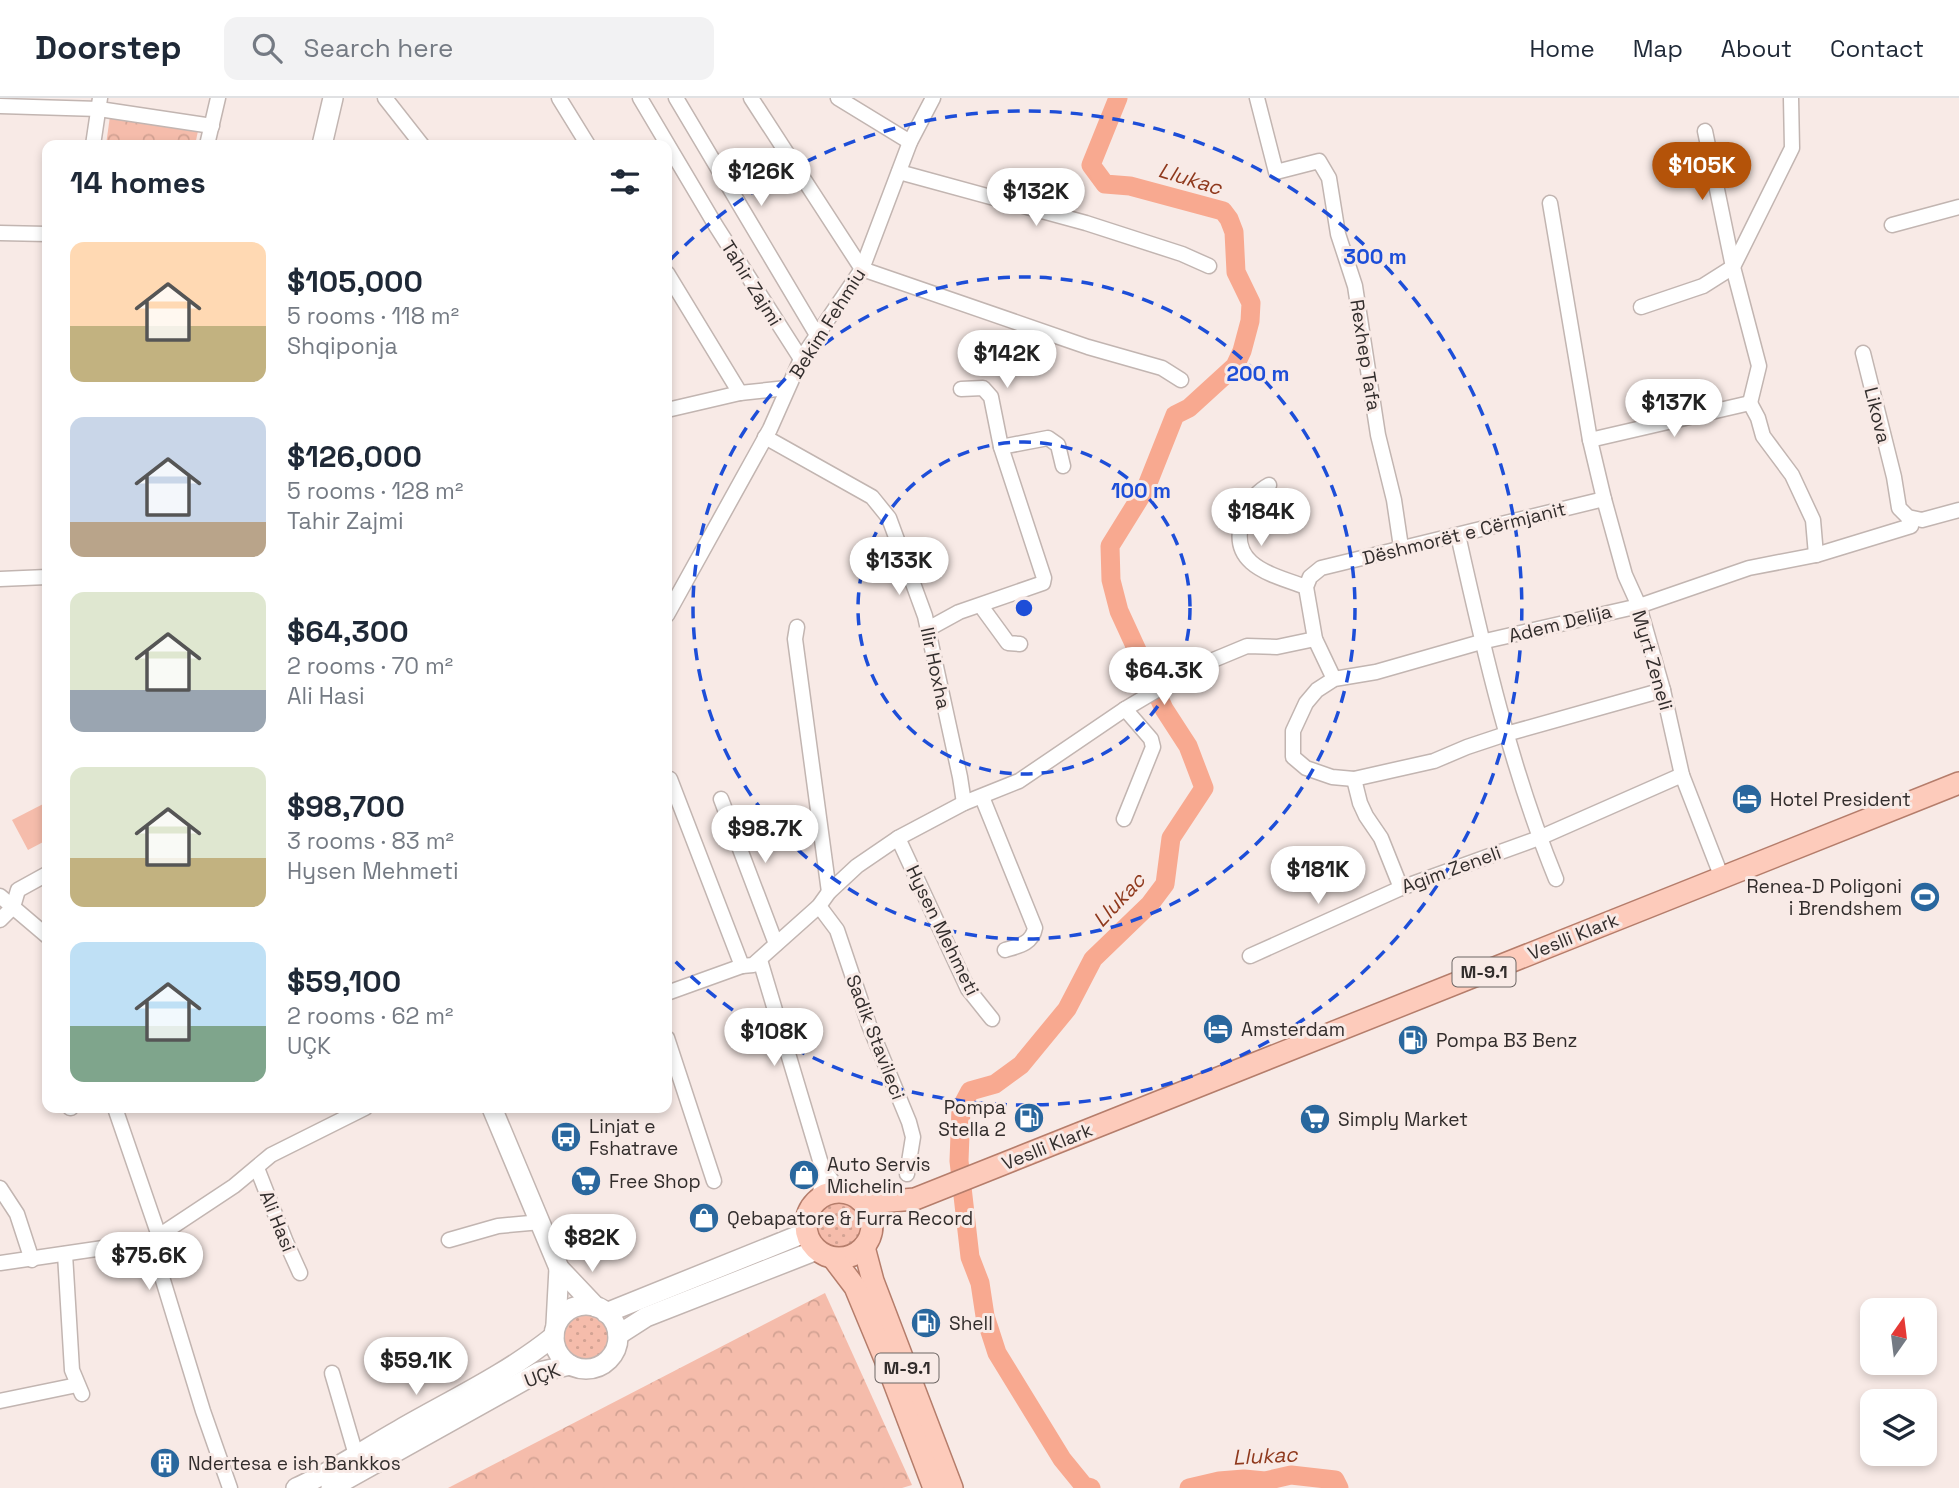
<!DOCTYPE html>
<html lang="en">
<head>
<meta charset="utf-8">
<style>
	:root { --surface:#fff; --page:#f2f2f3; --text:#1f2937; --muted:#747a83; --line:#e0e1e3; --accent:#b45309 }
	body { margin:0; font-family:"Space Grotesk",sans-serif; background:var(--page); color:var(--text); height:100vh; display:flex; flex-direction:column; font-size:26px; white-space:nowrap }
	* { box-sizing:border-box; margin:0 }
	p { font-size:23px; color:var(--muted) }
	.icon { flex:none; width:38px; height:38px; fill:none; stroke:currentColor; stroke-width:2; stroke-linecap:round; stroke-linejoin:round }
	.map { position:relative; flex:1; overflow:hidden }
	.side { position:absolute; left:42px; top:42px; width:630px; height:973px; display:flex; flex-direction:column; background:var(--surface); border-radius:14px; box-shadow:0 4px 10px #0003 }
	.side>* { flex:none }
	.needle { width:46px; rotate:14deg }
	.tools { position:absolute; left:1860px; top:1200px; display:grid; gap:14px }
	.tools a { display:grid; place-items:center; width:77px; height:77px; border-radius:14px; background:var(--surface); box-shadow:0 4px 10px #0003; font-size:35px }
	.price { position:absolute; translate:-50% -60px; padding:0 16px; border-radius:24px; background:#fff; color:#222; font-size:23px; line-height:46px; filter:drop-shadow(0 2px 4px #0008) }
	.price::after { content:''; position:absolute; left:50%; top:42px; width:21px; height:16px; margin-left:-10px; background:inherit; clip-path:polygon(0 0,100% 0,50% 100%) }
	.price.selected { background:var(--accent); color:#fff }
	ul { padding:0; list-style:none }
	li { display:flex; align-items:center; gap:21px; height:175px; padding:0 28px }
	li span { display:grid; place-items:center; flex:none; width:196px; height:140px; border-radius:14px; color:#555 }
	li>.icon { margin-inline-start:auto }
	span .icon { width:84px; height:84px; fill:#fffc; stroke-width:1 }
	li b { font-size:30px }
	h2 { display:flex; justify-content:space-between; align-items:center; height:84px; padding:0 28px; font-size:30px }
	header { display:flex; align-items:center; gap:42px; box-sizing:border-box; height:98px; padding:0 35px; background:var(--surface); border-bottom:2px solid var(--line) }
	header strong { font-size:33px }
	nav { display:flex; gap:38px; margin-inline-start:auto; font-size:24px }
	.search { width:490px; height:63px; background:var(--page); display:flex; align-items:center; gap:18px; box-sizing:border-box; padding:0 24px; border-radius:14px; color:var(--muted); font-size:26px }
	.map>svg:first-child { display:block }
	.grass { fill:url(#grass-dots) }
	.forest { fill:url(#forest-crowns) }
	.pitch { fill:#f5bcab }
	.lines { fill:none; stroke-linecap:round; stroke-linejoin:round }
	.river { stroke:#f8a990; stroke-width:19 }
	.street-casing { stroke:#c2b5b1; stroke-width:17 }
	.secondary-casing { stroke:#c2b5b1; stroke-width:22 }
	.primary-casing { stroke:#b57d6b; stroke-width:24 }
	.street { stroke:#fff; stroke-width:14 }
	.secondary { stroke:#fff; stroke-width:19 }
	.primary { stroke:#fdcbbb; stroke-width:21 }
	.ring { fill:none; stroke:#1d4ed8; stroke-width:3.5; stroke-dasharray:12 9 }
	.labels { text-anchor:middle; stroke-width:6; stroke-linejoin:round; paint-order:stroke }
	.shield { fill:#f8eae6; stroke:#6d6664; stroke-width:2 }
	.shield-label { font-size:18px; font-weight:bold; fill:#322d2c }
	.street-label { font-size:19px; fill:#322d2c; stroke:#f8eae6 }
	.poi-label { font-size:19px; fill:#322d2c; stroke:#f8eae6; text-anchor:start }
	.water-label { font-size:21px; font-style:italic; fill:#8f391d; stroke:#f8eae6 }
	.centre { fill:#1d4ed8; stroke:#f8eae6; stroke-width:3.5 }
	.ring-label { font-size:21px; text-anchor:middle; font-weight:bold; fill:#1d4ed8; stroke:#f8eae6; stroke-width:6; stroke-linejoin:round; paint-order:stroke }
</style>
</head>
<body>
<header>
<strong>Doorstep</strong>
<div class="search"><svg class="icon" aria-label="search" viewBox="0 0 24 24"><circle cx="10" cy="10" r="6"/><path d="M15 15l6 6"/></svg>Search here</div>
<nav><a>Home</a><a>Map</a><a>About</a><a>Contact</a></nav>
</header>
<div class="map">
<svg width="1959" height="1390" viewBox="0 0 1959 1390">
	<defs>
		<pattern id="grass-dots" width="8" height="8" patternUnits="userSpaceOnUse" patternTransform="scale(1.75)"><rect width="8" height="8" fill="#f5bcab"/><path d="M2 2h.1M6 6h.1" fill="none" stroke="#d2a293" stroke-width="1.8" stroke-linecap="round"/></pattern>
		<pattern id="forest-crowns" width="20" height="18" patternUnits="userSpaceOnUse" patternTransform="scale(1.75)"><rect width="20" height="18" fill="#f5bcab"/><path d="M2 6a3 3 0 1 1 6 0M12 15a3 3 0 1 1 6 0" fill="none" stroke="#d2a293"/></pattern>
	</defs>
	<rect width="100%" height="100%" fill="#f8eae6"/>
	<!-- grass -->
	<g class="grass">
		<circle cx="839" cy="1127" r="24"/>
		<circle cx="586" cy="1240" r="24"/>
	</g>
	<!-- forest -->
	<g class="forest">
		<polygon points="110,18 198,33 195,47 106,47"/>
		<polygon points="825,1195 912,1387 902,1390 448,1390"/>
	</g>
	<!-- pitch -->
	<polygon class="pitch" points="47,704 47,742 28,752 12,722"/>
	<g class="lines">
		<!-- river -->
		<g class="river">
			<polyline points="1091,1390 1084,1388 1062,1361 997,1255 985,1218 980,1185 970,1159 959,1063 961,1010 970,993 995,986 1021,967 1067,911 1093,861 1150,806 1165,786 1171,740 1204,690 1188,648 1164,611 1119,513 1111,482 1110,448 1146,390 1175,317 1189,310 1235,268 1242,253 1250,223 1251,205 1236,174 1234,134 1229,121 1223,113 1130,88 1105,86 1091,67 1118,0"/>
			<polyline points="1189,1390 1219,1383 1244,1381 1265,1383 1291,1377 1335,1382 1339,1390"/>
		</g>
		<!-- street casing -->
		<g class="street-casing">
			<g id="street">
				<polyline points="385,0 422,47"/>
				<polyline points="559,0 588,47"/>
				<polyline points="640,0 716,128 801,261"/>
				<polyline points="676,0 817,237"/>
				<polyline points="751,0 862,171 1088,249 1162,270 1181,282"/>
				<polyline points="838,0 910,44"/>
				<polyline points="1257,0 1276,74 1319,63 1329,80 1338,136 1355,188 1378,337 1394,402 1401,449"/>
				<polyline points="0,8 99,11 212,28"/>
				<polyline points="1705,33 1733,169 1759,268 1750,305"/>
				<polyline points="93,47 100,0"/>
				<polyline points="207,47 218,0"/>
				<polyline points="899,74 1086,125 1182,156 1209,168"/>
				<polyline points="1550,105 1590,342 1604,401 1625,477 1639,508 1663,592 1682,677 1722,780"/>
				<polyline points="1892,127 1959,109"/>
				<polyline points="0,135 47,136"/>
				<polyline points="1733,169 1792,50 1791,0"/>
				<polyline points="667,175 740,295"/>
				<polyline points="1641,209 1703,188 1733,169"/>
				<polyline points="1863,255 1894,379 1899,410 1908,419 1922,422 1959,412"/>
				<polyline points="961,291 983,290 991,299 1001,349"/>
				<polyline points="1750,305 1758,320 1763,338 1792,377 1813,422 1816,457"/>
				<polyline points="667,312 740,295 787,290"/>
				<polyline points="765,339 872,399 889,420 925,518 960,679 964,705"/>
				<polyline points="1590,342 1750,305"/>
				<path d="M 1269,387 C 1256,394 1248,405 1243,420 C 1227,467 1270,476 1306,489"/>
				<path d="M 1458,437 C 1484,554 1511,671 1556,781"/>
				<polyline points="0,481 47,479"/>
				<polyline points="981,508 1008,545 1020,546"/>
				<polyline points="667,517 770,331 801,261 862,171 910,44 933,0"/>
				<polyline points="797,529 795,541 829,794"/>
				<polyline points="928,531 959,514 1043,485 1044,480 1001,349 1048,340 1058,347 1063,368"/>
				<polyline points="1334,581 1315,541 1306,489 1310,479 1321,470 1604,401"/>
				<polyline points="1663,592 1506,636 1467,649 1434,663 1354,681 1332,679 1306,670 1293,659 1293,633 1306,605 1317,592 1334,581 1376,574 1481,544 1639,508 1749,470 1816,457 1911,428 1908,419"/>
				<polyline points="670,681 742,868"/>
				<polyline points="1354,681 1360,705 1366,718 1381,740 1401,790"/>
				<path d="M 982,699 L 1035,830 C 1032,846 1018,848 1005,852"/>
				<polyline points="721,701 776,846"/>
				<polyline points="1124,721 1153,649 1151,641 1125,611"/>
				<polyline points="898,740 968,891 992,921"/>
				<polyline points="0,798 47,838"/>
				<polyline points="819,808 837,832 869,927 909,1024 913,1039 907,1076"/>
				<polyline points="0,822 13,809 18,792 47,776"/>
				<polyline points="1250,858 1401,790 1539,740 1682,677"/>
				<polyline points="760,862 822,1069 840,1094"/>
				<polyline points="667,895 742,868 753,867 819,808 829,794 857,768 898,740 964,705 1019,683 1125,611 1194,570 1247,548 1277,549 1315,541"/>
				<polyline points="667,940 714,1083"/>
				<polyline points="70,1010 71,1010"/>
				<polyline points="115,1010 159,1138"/>
				<polyline points="257,1070 286,1144 300,1175"/>
				<polyline points="0,1090 17,1116 32,1162"/>
				<polyline points="820,1100 822,1069"/>
				<polyline points="449,1142 498,1128 541,1124"/>
				<polyline points="151,1143 203,1313 230,1390"/>
				<polyline points="65,1156 72,1272 82,1296"/>
				<polyline points="0,1165 151,1143 234,1088 271,1057 365,1010"/>
				<polyline points="332,1275 356,1357"/>
				<polyline points="0,1303 77,1287"/>
			</g>
		</g>
		<!-- secondary casing -->
		<g class="secondary-casing">
			<g id="secondary">
				<polyline points="322,47 333,0"/>
				<polyline points="492,1010 559,1170 596,1209"/>
				<circle cx="586" cy="1239" r="32"/>
				<polyline points="606,1215 807,1134"/>
				<polyline points="556,1226 559,1170"/>
				<polyline points="618,1237 646,1219 817,1152"/>
				<path d="M 296,1390 C 332,1374 365,1351 399,1332 C 451,1302 507,1276 554,1238"/>
				<polyline points="331,1390 539,1274 570,1267"/>
			</g>
		</g>
		<!-- primary casing -->
		<g class="primary-casing">
			<g id="primary">
				<circle cx="839" cy="1127" r="33"/>
				<polyline points="860,1102 879,1104 915,1101 1959,685"/>
				<polyline points="864,1149 873,1183 952,1390"/>
				<polyline points="833,1160 855,1189 887,1266 934,1390"/>
			</g>
		</g>
		<!-- street -->
		<use href="#street" class="street"/>
		<!-- secondary -->
		<use href="#secondary" class="secondary"/>
		<!-- primary -->
		<use href="#primary" class="primary"/>
	</g>
	<!-- distance rings -->
	<g class="ring">
		<circle cx="1024" cy="510" r="166"/>
		<circle cx="1024" cy="510" r="331"/>
		<path d="M670 162A497 497 0 1 1 670 858"/>
	</g>
	<!-- icons -->
	<defs>
		<g id="hotel-disc" transform="scale(1.575)"><circle r="9.5" fill="#29679e" stroke="#f8eae6"/><path d="M-6-4.5h1.5V1H6V5H4.5V3h-9V5H-6ZM-4 0a1.8 1.8 0 1 1 3.6 0ZM.5 0V-2.5h3Q6-2.5 6 0Z" fill="#fff"/></g>
		<g id="stadium-disc" transform="scale(1.575)"><circle r="9.5" fill="#29679e" stroke="#f8eae6"/><path d="M0-5a6.5 5 0 1 0 0 10a6.5 5 0 1 0 0-10ZM-3.5-1.8h7v3.6h-7Z" fill="#fff"/></g>
		<g id="fuel-disc" transform="scale(1.575)"><circle r="9.5" fill="#29679e" stroke="#f8eae6"/><path d="M-5.5-6h7V0h2V4h1.3V-2.5L3-4.5l.8-.8L6-3V5H2.5V1h-1V6h-7ZM-4.2-4.7v3.2H.2V-4.7Z" fill="#fff"/></g>
		<g id="supermarket-disc" transform="scale(1.575)"><circle r="9.5" fill="#29679e" stroke="#f8eae6"/><path d="M-6-5.5h2.5l.6 2H6L4.5 2H-2.5L-4.4-4H-6ZM-1.5 3.2a1.3 1.3 0 1 0 .1 0ZM3 3.2a1.3 1.3 0 1 0 .1 0Z" fill="#fff"/></g>
		<g id="bus-disc" transform="scale(1.575)"><circle r="9.5" fill="#29679e" stroke="#f8eae6"/><path d="M-5-6H5V4H4V6H2V4H-2V6H-4V4H-5ZM-3.5-4V0h7V-4ZM-3.5 1.2v1.5H-2V1.2ZM2 1.2v1.5H3.5V1.2Z" fill="#fff"/></g>
		<g id="shop-disc" transform="scale(1.575)"><circle r="9.5" fill="#29679e" stroke="#f8eae6"/><path d="M-5-2.5h2.3a2.7 3.5 0 0 1 5.4 0H5L5.5 6h-11ZM-1.5-2.5h3a1.5 2.3 0 0 0-3 0Z" fill="#fff"/></g>
		<g id="building-disc" transform="scale(1.575)"><circle r="9.5" fill="#29679e" stroke="#f8eae6"/><path d="M-4-6H4V6H1V3H-1V6H-4ZM-2.5-4.3h1.7v1.8h-1.7ZM.8-4.3h1.7v1.8H.8ZM-2.5-1h1.7V.8h-1.7ZM.8-1h1.7V.8H.8Z" fill="#fff"/></g>
	</defs>
	<g fill-rule="evenodd">
		<use href="#hotel-disc" x="1747" y="701"/>
		<use href="#stadium-disc" x="1925" y="799"/>
		<use href="#hotel-disc" x="1218" y="931"/>
		<use href="#fuel-disc" x="1413" y="942"/>
		<use href="#fuel-disc" x="1029" y="1020"/>
		<use href="#supermarket-disc" x="1315" y="1021"/>
		<use href="#bus-disc" x="566" y="1039"/>
		<use href="#shop-disc" x="804" y="1077"/>
		<use href="#supermarket-disc" x="586" y="1083"/>
		<use href="#shop-disc" x="704" y="1120"/>
		<use href="#fuel-disc" x="926" y="1225"/>
		<use href="#building-disc" x="165" y="1365"/>
	</g>
	<g class="labels">
		<!-- shield labels -->
		<g class="shield">
			<rect x="1452.5" y="859.5" width="63" height="29" rx="5"/>
			<rect x="875.5" y="1255.5" width="63" height="29" rx="5"/>
		</g>
		<g class="shield-label">
			<text x="1484" y="880">M-9.1</text>
			<text x="907" y="1276">M-9.1</text>
		</g>
		<!-- street labels -->
		<g class="street-label">
			<text transform="translate(752 185) rotate(58)" y="7">Tahir Zajmi</text>
			<text transform="translate(827 225) rotate(-58)" y="7">Bekim Fehmiu</text>
			<text transform="translate(1366 257) rotate(81)" y="7">Rexhep Tafa</text>
			<text transform="translate(1878 317) rotate(76)" y="7">Likova</text>
			<text transform="translate(1464 435) rotate(-14)" y="7">Dëshmorët e Cërmjanit</text>
			<text transform="translate(1560 525) rotate(-14)" y="7">Adem Delija</text>
			<text transform="translate(1653 562) rotate(74)" y="7">Myrt Zeneli</text>
			<text transform="translate(936 570) rotate(78)" y="7">Ilir Hoxha</text>
			<text transform="translate(1451 771) rotate(-20)" y="7">Agim Zeneli</text>
			<text transform="translate(943 832) rotate(64)" y="7">Hysen Mehmeti</text>
			<text transform="translate(1573 838) rotate(-22)" y="7">Veslli Klark</text>
			<text transform="translate(876 939) rotate(69)" y="7">Sadik Stavileci</text>
			<text transform="translate(1047 1048) rotate(-22)" y="7">Veslli Klark</text>
			<text transform="translate(278 1123) rotate(68)" y="7">Ali Hasi</text>
			<text transform="translate(542 1277) rotate(-20)" y="7">UÇK</text>
		</g>
		<!-- poi labels -->
		<g class="poi-label">
			<text x="1770" y="708">Hotel President</text>
			<text x="1902" y="795" text-anchor="end">Renea-D Poligoni<tspan x="1902" dy="22">i Brendshem</tspan></text>
			<text x="1241" y="938">Amsterdam</text>
			<text x="1436" y="949">Pompa B3 Benz</text>
			<text x="1006" y="1016" text-anchor="end">Pompa<tspan x="1006" dy="22">Stella 2</tspan></text>
			<text x="1338" y="1028">Simply Market</text>
			<text x="589" y="1035">Linjat e<tspan x="589" dy="22">Fshatrave</tspan></text>
			<text x="827" y="1073">Auto Servis<tspan x="827" dy="22">Michelin</tspan></text>
			<text x="609" y="1090">Free Shop</text>
			<text x="727" y="1127">Qebapatore &amp; Furra Record</text>
			<text x="949" y="1232">Shell</text>
			<text x="188" y="1372">Ndertesa e ish Bankkos</text>
		</g>
		<!-- water labels -->
		<g class="water-label">
			<text transform="translate(1190 81) rotate(17)" y="7">Llukac</text>
			<text transform="translate(1119 802) rotate(-47)" y="7">Llukac</text>
			<text transform="translate(1265 1358) rotate(-3)" y="7">Llukac</text>
		</g>
	</g>
	<circle cx="1024" cy="510" r="10" class="centre"/>
	<g class="ring-label">
		<text x="1375" y="166">300 m</text>
		<text x="1258" y="283">200 m</text>
		<text x="1141" y="400">100 m</text>
	</g>
</svg>
<div class="tools">
<a><svg class="needle" viewBox="-14 -14 28 28"><path d="M0-13l5 13h-10z" fill="#e53935"/><path d="M0 13l5-13h-10z" fill="#747a83"/></svg></a>
<a><svg class="icon" aria-label="layers" viewBox="0 0 24 24"><path d="M12 4l9 5-9 5-9-5zM3 14l9 5 9-5"/></svg></a>
</div>
<b class="price selected" style="left:1702px;top:104px">$105K</b>
<b class="price" style="left:761px;top:110px">$126K</b>
<b class="price" style="left:1036px;top:130px">$132K</b>
<b class="price" style="left:1007px;top:292px">$142K</b>
<b class="price" style="left:1674px;top:341px">$137K</b>
<b class="price" style="left:1261px;top:450px">$184K</b>
<b class="price" style="left:899px;top:499px">$133K</b>
<b class="price" style="left:1164px;top:609px">$64.3K</b>
<b class="price" style="left:765px;top:767px">$98.7K</b>
<b class="price" style="left:1318px;top:808px">$181K</b>
<b class="price" style="left:774px;top:970px">$108K</b>
<b class="price" style="left:592px;top:1176px">$82K</b>
<b class="price" style="left:149px;top:1194px">$75.6K</b>
<b class="price" style="left:416px;top:1299px">$59.1K</b>
<section class="side">
<h2>14 homes<svg class="icon" aria-label="filters" viewBox="0 0 24 24"><path d="M4 7h16M4 17h16"/><circle cx="9" cy="7" r="2"/><circle cx="15" cy="17" r="2"/></svg></h2>
<ul>
<li><span style="background:linear-gradient(#ffd9b3 60%,#c2b280 0)"><svg class="icon" aria-label="home" viewBox="0 0 24 24"><path d="M3 11l9-7 9 7M6 9v11h12V9"/></svg></span><div><b>$105,000</b><p>5 rooms · 118 m²</p><p>Shqiponja</p></div></li>
<li><span style="background:linear-gradient(#c9d6e8 75%,#b9a48a 0)"><svg class="icon" aria-label="home" viewBox="0 0 24 24"><path d="M3 11l9-7 9 7M6 9v11h12V9"/></svg></span><div><b>$126,000</b><p>5 rooms · 128 m²</p><p>Tahir Zajmi</p></div></li>
<li><span style="background:linear-gradient(#dfe7d0 70%,#9aa5b1 0)"><svg class="icon" aria-label="home" viewBox="0 0 24 24"><path d="M3 11l9-7 9 7M6 9v11h12V9"/></svg></span><div><b>$64,300</b><p>2 rooms · 70 m²</p><p>Ali Hasi</p></div></li>
<li><span style="background:linear-gradient(#dfe7d0 65%,#c2b280 0)"><svg class="icon" aria-label="home" viewBox="0 0 24 24"><path d="M3 11l9-7 9 7M6 9v11h12V9"/></svg></span><div><b>$98,700</b><p>3 rooms · 83 m²</p><p>Hysen Mehmeti</p></div></li>
<li><span style="background:linear-gradient(#bfe0f5 60%,#7fa58c 0)"><svg class="icon" aria-label="home" viewBox="0 0 24 24"><path d="M3 11l9-7 9 7M6 9v11h12V9"/></svg></span><div><b>$59,100</b><p>2 rooms · 62 m²</p><p>UÇK</p></div></li>
</ul>
</section>
</div>
</body>
</html>
